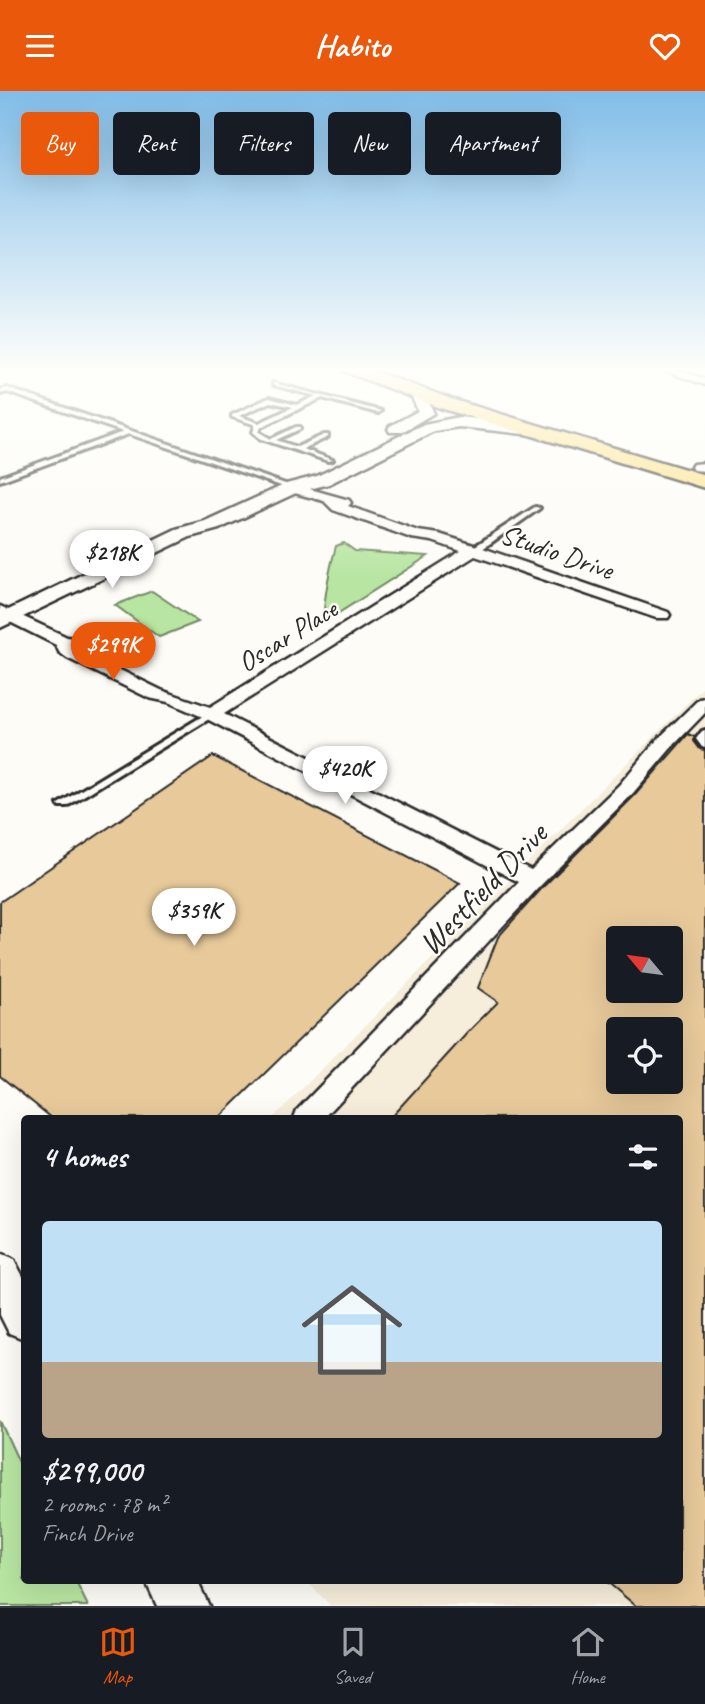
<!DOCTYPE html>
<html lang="en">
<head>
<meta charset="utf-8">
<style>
	:root { --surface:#171b24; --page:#20242c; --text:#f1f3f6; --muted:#9ea1a6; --line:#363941; --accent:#ea580c }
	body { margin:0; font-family:Caveat,sans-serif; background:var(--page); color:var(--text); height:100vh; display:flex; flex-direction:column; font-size:26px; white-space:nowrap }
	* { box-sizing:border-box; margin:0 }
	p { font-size:23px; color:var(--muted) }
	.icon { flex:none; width:38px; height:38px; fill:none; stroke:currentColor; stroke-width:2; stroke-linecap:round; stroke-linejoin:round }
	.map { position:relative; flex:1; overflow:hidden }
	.sheet { position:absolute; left:21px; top:1024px; width:662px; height:469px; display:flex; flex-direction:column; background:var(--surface); border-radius:7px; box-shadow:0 7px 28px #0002 }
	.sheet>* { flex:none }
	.guide { position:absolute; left:21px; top:21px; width:663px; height:63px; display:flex; gap:14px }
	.needle { width:46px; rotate:299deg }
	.controls { position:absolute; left:606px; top:835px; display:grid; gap:14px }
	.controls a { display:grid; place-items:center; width:77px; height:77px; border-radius:7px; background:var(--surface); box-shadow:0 7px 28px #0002; font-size:35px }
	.price { position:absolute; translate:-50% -60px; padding:0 16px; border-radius:24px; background:#fff; color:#222; font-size:23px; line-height:46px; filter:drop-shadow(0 2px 4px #0008) }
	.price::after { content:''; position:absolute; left:50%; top:42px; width:21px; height:16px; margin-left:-10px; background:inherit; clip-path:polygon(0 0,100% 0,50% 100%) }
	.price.current { background:var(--accent); color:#fff }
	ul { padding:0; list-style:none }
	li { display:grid; align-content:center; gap:14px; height:371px; padding:0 21px }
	li span { display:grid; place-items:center; height:217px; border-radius:7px; color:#555 }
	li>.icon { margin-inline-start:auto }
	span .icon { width:126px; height:126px; fill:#fffc; stroke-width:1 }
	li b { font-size:30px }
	h2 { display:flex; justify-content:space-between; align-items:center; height:84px; padding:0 21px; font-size:30px }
	.pill { padding:0 24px; border-radius:7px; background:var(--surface); box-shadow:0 7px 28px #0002; font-size:24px; line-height:63px }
	.pill.current { background:var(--accent); color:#fff }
	header { display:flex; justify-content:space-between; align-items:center; height:91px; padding:0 21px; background:var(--accent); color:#fff; font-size:32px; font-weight:600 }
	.tab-bar { display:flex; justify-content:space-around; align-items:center; height:98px; border-top:2px solid var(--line); background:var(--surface); font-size:19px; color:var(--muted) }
	.tab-bar a { display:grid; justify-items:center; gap:4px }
	.tab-bar .current { color:var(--accent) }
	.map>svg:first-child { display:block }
	.built { fill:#f6eddb; fill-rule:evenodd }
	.green { fill:#b8e5a2; stroke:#728866; stroke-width:2 }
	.building { fill:#e7c99a; stroke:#2b2b2b; stroke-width:2; fill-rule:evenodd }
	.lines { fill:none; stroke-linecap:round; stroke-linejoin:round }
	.service-casing { stroke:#2b2b2b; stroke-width:6 }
	.minor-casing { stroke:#2b2b2b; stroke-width:5 }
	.tertiary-casing { stroke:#2b2b2b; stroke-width:5 }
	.primary-casing { stroke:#2b2b2b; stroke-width:5 }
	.service { fill:#fdfcf7; fill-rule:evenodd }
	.minor { fill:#fdfcf7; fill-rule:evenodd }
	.tertiary { fill:#fdfcf7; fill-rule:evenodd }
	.primary { fill:#fbe080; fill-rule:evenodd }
	.labels { text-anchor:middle; stroke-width:5; stroke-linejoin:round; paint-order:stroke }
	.far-street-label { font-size:28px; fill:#2b2b2b; stroke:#fdfcf7 }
	.street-label { font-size:33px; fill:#2b2b2b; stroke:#fdfcf7 }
</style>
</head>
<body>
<header><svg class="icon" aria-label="menu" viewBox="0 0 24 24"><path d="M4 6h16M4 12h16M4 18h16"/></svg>Habito<svg class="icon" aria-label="heart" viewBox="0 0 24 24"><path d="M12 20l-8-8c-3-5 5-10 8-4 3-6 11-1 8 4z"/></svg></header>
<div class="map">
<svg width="705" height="1515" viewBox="0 0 705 1515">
	<rect width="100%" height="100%" fill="#fdfcf7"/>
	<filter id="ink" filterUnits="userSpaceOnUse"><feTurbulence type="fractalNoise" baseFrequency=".0143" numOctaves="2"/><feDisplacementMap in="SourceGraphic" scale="14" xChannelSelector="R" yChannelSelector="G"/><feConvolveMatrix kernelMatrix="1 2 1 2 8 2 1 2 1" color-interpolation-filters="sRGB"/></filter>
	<g filter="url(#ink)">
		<!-- built -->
		<path class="built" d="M 705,594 L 705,1515 L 331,1515 L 305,1489 L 679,1489 L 679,1027 L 273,1027 ZM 618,847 L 670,847 L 670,900 L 618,900 ZM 618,938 L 670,938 L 670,990 L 618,990 Z"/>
		<!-- green -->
		<g class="green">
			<path d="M 344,452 L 355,460 L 428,465 L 326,530 L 323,528 C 325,503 329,479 336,455 Z"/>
			<polygon points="152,500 198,531 159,546 115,514"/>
			<polygon points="0,1330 24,1382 24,1489 75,1489 88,1515 0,1515"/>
		</g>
		<!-- building -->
		<g class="building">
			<path d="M 688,643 L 695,646 L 694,650 L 700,658 L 705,659 L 705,1515 L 636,1515 L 605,1489 L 679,1489 L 679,1027 L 390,1027 L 469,940 L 498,911 L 478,897 L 498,846 L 543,796 L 635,704 ZM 618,847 L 670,847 L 670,900 L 618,900 ZM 618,938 L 670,938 L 670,990 L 618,990 Z"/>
			<polygon points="213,665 460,792 219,1027 52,1027 0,985 0,811"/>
		</g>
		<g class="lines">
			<!-- service casing -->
			<g class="service-casing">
				<g id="service">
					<path d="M 273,292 L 381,320 L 378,322 L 322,307 L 261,336 L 259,341 L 271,348 L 296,336 L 300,336 L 300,338 L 276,349 L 297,356 L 324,344 L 328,344 L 328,346 L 303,358 L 333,369 L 328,370 L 261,348 L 253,341 L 255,335 L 253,333 L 232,326 L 232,324 L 269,307 L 297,314 L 316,305 L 273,294 ZM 270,311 L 293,316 L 259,332 L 239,325 Z"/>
					<polygon points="7,297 294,396 295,397 290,398 129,343 0,390 0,386 123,341 7,301 0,303 0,299"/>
					<polygon points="535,416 540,417 478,461 472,461 472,457"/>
					<polygon points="211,620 216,623 214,625 67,715 59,715 58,713"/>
					<polygon points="705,639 705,657 702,656 696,648 702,640"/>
				</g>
			</g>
			<!-- minor casing -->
			<g class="minor-casing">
				<g id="minor">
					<polygon points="654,276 669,276 705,288 705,294"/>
					<polygon points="705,372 705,380 693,379 691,376 693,373"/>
					<polygon points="292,393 349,409 351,412 348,415 418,440 439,443 480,456 668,521 670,524 668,527 656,527 475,465 224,623 531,779 619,694 658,648 699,608 705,607 705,622 672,656 633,702 541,794 324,1027 294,1027 297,1019 519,791 205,627 168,611 149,607 67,567 59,561 56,554 0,526 0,515 67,546 85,549 87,552 85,555 75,557 161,599 210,616 461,460 432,450 411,447 333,419 324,410 287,400 285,397"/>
				</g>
			</g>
			<!-- tertiary casing -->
			<g class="tertiary-casing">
				<g id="tertiary">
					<polygon points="417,298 424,302 434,322 402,341 390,341 388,338 390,335 418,320 410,302"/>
					<polygon points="459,326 524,333 532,338 524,343 459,336 434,340 329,393 298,401 219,438 190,446 0,537 0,523 176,438 205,430 286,393 317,385 424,333"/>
					<polygon points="0,1163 14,1169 24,1187 24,1248 9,1242 0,1224"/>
					<polygon points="145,1489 197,1489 209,1515 157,1515"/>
				</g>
			</g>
			<!-- primary casing -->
			<g class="primary-casing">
				<polygon id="primary" points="340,276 364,276 454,309 705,384 705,397 440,317 343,280"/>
			</g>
			<!-- service -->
			<use href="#service" class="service"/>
			<!-- minor -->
			<use href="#minor" class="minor"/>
			<!-- tertiary -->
			<use href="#tertiary" class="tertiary"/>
			<!-- primary -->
			<use href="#primary" class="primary"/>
		</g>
	</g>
	<!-- sky -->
	<linearGradient id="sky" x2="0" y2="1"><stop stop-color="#81bde8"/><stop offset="0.57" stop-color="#fefefb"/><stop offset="1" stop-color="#fefefb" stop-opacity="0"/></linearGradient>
	<rect width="705" height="488" fill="url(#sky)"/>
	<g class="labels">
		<!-- far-street labels -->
		<g class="far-street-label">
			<text transform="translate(557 460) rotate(19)" y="10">Studio Drive</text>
			<text transform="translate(287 544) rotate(-32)" y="10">Oscar Place</text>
		</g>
		<!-- street labels -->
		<g class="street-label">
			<text transform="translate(482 797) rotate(-46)" y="12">Westfield Drive</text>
		</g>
	</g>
</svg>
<div class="controls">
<a><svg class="needle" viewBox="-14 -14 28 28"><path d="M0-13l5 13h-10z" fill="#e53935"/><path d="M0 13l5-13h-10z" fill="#9ea1a6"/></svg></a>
<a><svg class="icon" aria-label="locate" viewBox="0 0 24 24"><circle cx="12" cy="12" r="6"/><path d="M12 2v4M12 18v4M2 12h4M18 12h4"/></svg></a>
</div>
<b class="price" style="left:112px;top:499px">$218K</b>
<b class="price current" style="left:113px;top:591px">$299K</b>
<b class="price" style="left:345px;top:715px">$420K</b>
<b class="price" style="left:194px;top:857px">$359K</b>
<div class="guide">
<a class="pill current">Buy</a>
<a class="pill">Rent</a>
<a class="pill">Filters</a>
<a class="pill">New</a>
<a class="pill">Apartment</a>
</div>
<section class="sheet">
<h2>4 homes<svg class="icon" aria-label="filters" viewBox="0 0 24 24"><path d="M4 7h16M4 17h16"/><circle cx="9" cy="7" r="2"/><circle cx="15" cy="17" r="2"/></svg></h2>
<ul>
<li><span style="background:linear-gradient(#bfe0f5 65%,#b9a48a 0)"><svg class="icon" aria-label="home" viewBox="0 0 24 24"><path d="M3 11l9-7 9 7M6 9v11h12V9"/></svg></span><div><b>$299,000</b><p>2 rooms · 78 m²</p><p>Finch Drive</p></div></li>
</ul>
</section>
</div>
<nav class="tab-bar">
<a class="current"><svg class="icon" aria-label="map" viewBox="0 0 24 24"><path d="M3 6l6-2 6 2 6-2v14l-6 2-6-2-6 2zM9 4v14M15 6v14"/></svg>Map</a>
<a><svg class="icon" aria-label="saved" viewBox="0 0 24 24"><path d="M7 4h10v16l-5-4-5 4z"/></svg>Saved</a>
<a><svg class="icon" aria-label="home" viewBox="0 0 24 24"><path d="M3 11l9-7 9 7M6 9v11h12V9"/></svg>Home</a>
</nav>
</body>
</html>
